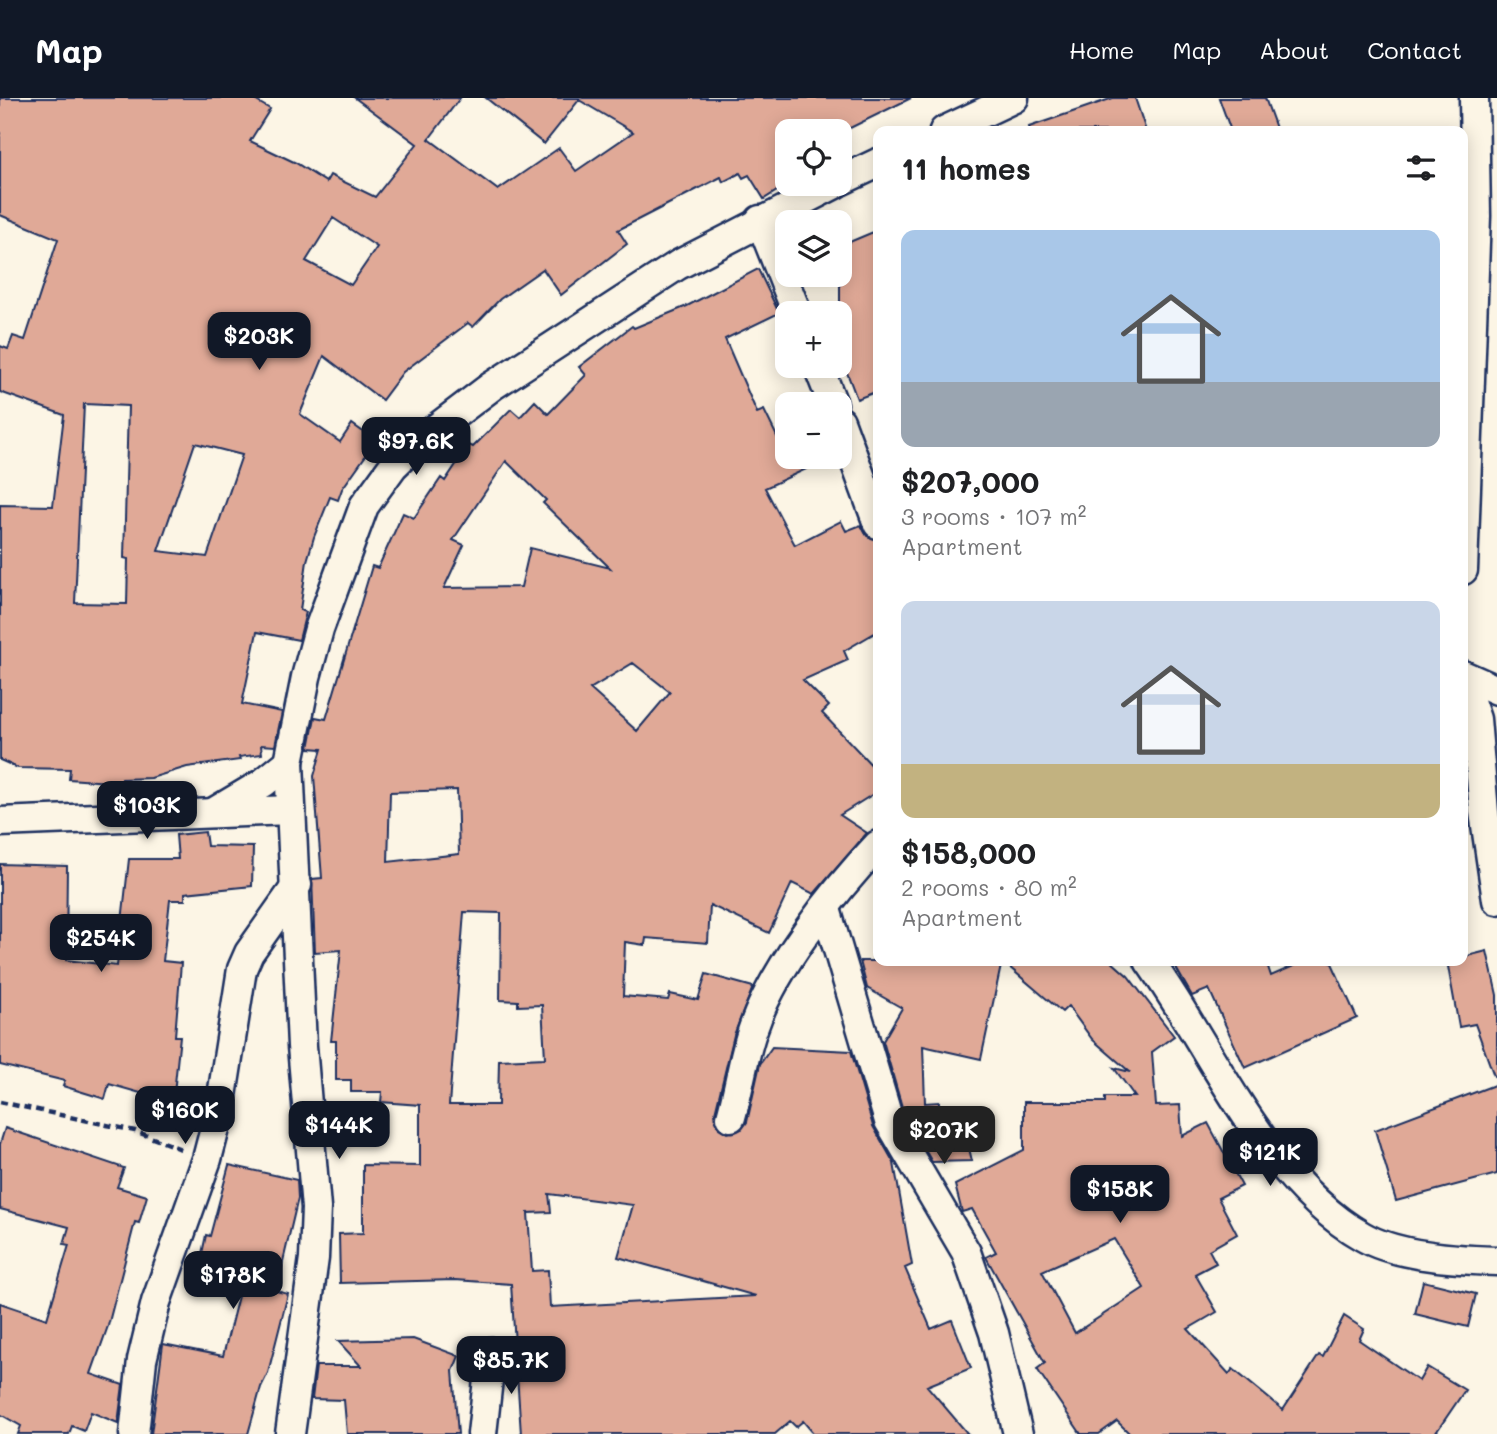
<!DOCTYPE html>
<html lang="en">
<head>
<meta charset="utf-8">
<style>
	:root { --surface:#fff; --page:#f2f2f2; --text:#202124; --muted:#757577; --accent:#111827 }
	body { margin:0; font-family:Mali,sans-serif; background:var(--page); color:var(--text); height:100vh; display:flex; flex-direction:column; font-size:26px; white-space:nowrap }
	* { box-sizing:border-box; margin:0 }
	p { font-size:23px; color:var(--muted) }
	.icon { flex:none; width:38px; height:38px; fill:none; stroke:currentColor; stroke-width:2; stroke-linecap:round; stroke-linejoin:round }
	.map { position:relative; flex:1; overflow:hidden }
	.drawer { position:absolute; left:873px; top:28px; width:595px; height:840px; display:flex; flex-direction:column; background:var(--surface); border-radius:14px; box-shadow:0 4px 18px #0003 }
	.drawer>* { flex:none }
	.tools { position:absolute; left:775px; top:21px; display:grid; gap:14px }
	.tools a { display:grid; place-items:center; width:77px; height:77px; border-radius:14px; background:var(--surface); box-shadow:0 4px 18px #0003; font-size:35px }
	.price { position:absolute; translate:-50% -60px; padding:0 16px; border-radius:14px; background:var(--accent); color:#fff; font-size:23px; line-height:46px; filter:drop-shadow(0 2px 4px #0008) }
	.price::after { content:''; position:absolute; left:50%; top:42px; width:21px; height:16px; margin-left:-10px; background:inherit; clip-path:polygon(0 0,100% 0,50% 100%) }
	.price.on { background:#222; color:#fff }
	ul { padding:0; list-style:none }
	li { display:grid; align-content:center; gap:14px; height:371px; padding:0 28px }
	li span { display:grid; place-items:center; height:217px; border-radius:14px; color:#555 }
	li>.icon { margin-inline-start:auto }
	span .icon { width:126px; height:126px; fill:#fffc; stroke-width:1 }
	li b { font-size:30px }
	h2 { display:flex; justify-content:space-between; align-items:center; height:84px; padding:0 28px; font-size:30px }
	header { display:flex; align-items:center; gap:42px; box-sizing:border-box; height:98px; padding:0 35px; background:var(--accent); color:#fff }
	header strong { font-size:33px }
	nav { display:flex; gap:38px; margin-inline-start:auto; font-size:24px }
	.map>svg:first-child { display:block }
	.building { fill:#e0a997; stroke:#1b2f5e; stroke-width:2; fill-rule:evenodd }
	.lines { fill:none; stroke-linecap:round; stroke-linejoin:round }
	.minor-casing { stroke:#1b2f5e; stroke-width:33 }
	.path { stroke:#1b2f5e; stroke-width:4.5; stroke-dasharray:7 5; stroke-linecap:butt }
	.minor { stroke:#fcf5e5; stroke-width:28 }
</style>
</head>
<body>
<header>
<strong>Map</strong>
<nav><a>Home</a><a>Map</a><a>About</a><a>Contact</a></nav>
</header>
<div class="map">
<svg width="1497" height="1336" viewBox="0 0 1497 1336">
	<rect width="100%" height="100%" fill="#fcf5e5"/>
	<filter id="ink" filterUnits="userSpaceOnUse"><feTurbulence type="fractalNoise" baseFrequency=".0143" numOctaves="2"/><feDisplacementMap in="SourceGraphic" scale="14" xChannelSelector="R" yChannelSelector="G"/><feConvolveMatrix kernelMatrix="1 2 1 2 8 2 1 2 1" color-interpolation-filters="sRGB"/></filter>
	<g filter="url(#ink)">
		<!-- building -->
		<g class="building">
			<path d="M 0,0 L 251,0 L 270,11 L 250,43 L 296,65 L 326,84 L 330,77 L 375,99 L 417,46 L 355,0 L 460,0 L 429,41 L 498,92 L 559,50 L 576,73 L 633,34 L 579,2 L 544,46 L 486,0 L 911,0 L 844,33 L 787,33 L 788,86 L 764,101 L 749,77 L 743,80 L 740,75 L 723,84 L 721,79 L 618,132 L 627,146 L 561,197 L 543,171 L 500,201 L 473,229 L 468,225 L 403,274 L 382,302 L 324,258 L 300,316 L 340,344 L 352,326 L 376,343 L 342,391 L 338,402 L 330,399 L 314,439 L 307,463 L 300,512 L 306,514 L 299,542 L 257,534 L 242,606 L 282,614 L 275,648 L 261,647 L 262,656 L 239,659 L 240,662 L 187,669 L 151,680 L 122,681 L 122,685 L 69,681 L 70,671 L 18,670 L 0,662 L 0,407 L 53,408 L 64,317 L 0,294 L 0,248 L 8,251 L 13,238 L 25,242 L 58,141 L 0,117 ZM 333,120 L 377,149 L 351,187 L 306,163 ZM 84,306 L 128,308 L 124,460 L 128,461 L 127,506 L 75,505 ZM 195,345 L 242,357 L 207,459 L 158,453 Z"/>
			<polygon points="1113,0 1135,0 1146,33 1030,33 1029,29"/>
			<polygon points="1219,0 1265,0 1277,33 1231,33"/>
			<polygon points="878,132 878,293 857,301 840,256 840,148"/>
			<path d="M 758,171 L 779,215 L 725,241 L 757,315 L 764,312 L 787,359 L 832,359 L 765,390 L 795,447 L 841,423 L 846,433 L 861,427 L 867,438 L 878,442 L 878,533 L 844,553 L 848,562 L 803,582 L 829,608 L 822,615 L 878,674 L 878,693 L 840,717 L 867,735 L 814,796 L 792,785 L 769,835 L 710,807 L 708,845 L 646,840 L 645,847 L 625,844 L 623,898 L 668,902 L 670,896 L 698,902 L 706,876 L 753,889 L 734,937 L 715,1015 L 719,1030 L 727,1035 L 742,1031 L 747,1024 L 760,966 L 772,949 L 851,953 L 873,1028 L 894,1065 L 912,1167 L 905,1170 L 931,1231 L 952,1222 L 971,1270 L 927,1288 L 968,1336 L 814,1336 L 803,1323 L 796,1329 L 790,1323 L 775,1336 L 521,1336 L 511,1186 L 455,1182 L 340,1185 L 339,1136 L 363,1135 L 363,1067 L 420,1068 L 420,1007 L 381,1004 L 382,994 L 351,994 L 351,982 L 336,982 L 336,943 L 331,943 L 341,852 L 315,854 L 312,781 L 322,780 L 314,678 L 322,651 L 309,650 L 315,619 L 326,621 L 372,468 L 378,470 L 403,415 L 414,420 L 441,380 L 445,383 L 469,347 L 473,349 L 511,311 L 520,319 L 535,303 L 548,316 L 586,277 L 579,269 L 632,228 L 634,230 L 687,208 ZM 506,363 L 546,402 L 543,405 L 610,470 L 530,450 L 521,489 L 444,490 L 464,447 L 453,442 ZM 633,565 L 670,594 L 637,633 L 590,591 ZM 457,692 L 459,756 L 388,764 L 390,694 ZM 464,814 L 501,815 L 500,902 L 518,903 L 518,908 L 542,907 L 545,960 L 499,962 L 498,1007 L 449,1007 ZM 549,1096 L 633,1107 L 618,1159 L 756,1198 L 550,1209 L 548,1172 L 532,1173 L 528,1115 L 551,1114 Z"/>
			<polygon points="205,734 207,748 253,749 252,788 185,795 185,802 170,802 163,863 181,865 175,938 180,938 174,995 167,994 165,1002 109,986 105,1001 63,988 65,983 0,967 0,766 67,768 66,862 117,868 129,761 178,761 176,737"/>
			<polygon points="1487,853 1497,897 1497,977 1494,978 1475,926 1459,929 1447,863 1463,863 1463,859"/>
			<path d="M 860,863 L 1111,863 L 1128,878 L 1174,938 L 1152,954 L 1156,1008 L 1180,1007 L 1182,1038 L 1208,1025 L 1242,1088 L 1218,1100 L 1237,1136 L 1209,1152 L 1216,1165 L 1195,1176 L 1217,1214 L 1188,1231 L 1229,1276 L 1233,1271 L 1283,1312 L 1319,1257 L 1323,1259 L 1344,1218 L 1364,1231 L 1359,1242 L 1419,1283 L 1427,1269 L 1465,1292 L 1435,1336 L 1130,1336 L 1117,1323 L 1099,1336 L 1081,1336 L 1037,1271 L 1045,1265 L 986,1159 L 996,1154 L 972,1111 L 962,1114 L 955,1087 L 1024,1052 L 1024,1004 L 1105,1004 L 1105,999 L 1135,999 L 1114,970 L 1130,974 L 1092,941 L 1068,908 L 1062,914 L 1002,863 L 981,961 L 923,948 L 925,1005 L 939,1004 L 939,1012 L 964,1010 L 965,1033 L 972,1063 L 932,1064 L 904,1016 L 883,943 L 902,910 L 867,890 ZM 1114,1141 L 1144,1190 L 1075,1235 L 1042,1173 Z"/>
			<polygon points="1172,863 1266,863 1271,878 1305,863 1331,863 1357,920 1245,970 1209,891 1192,898"/>
			<polygon points="1497,986 1497,1076 1396,1103 1375,1032"/>
			<polygon points="5,1030 124,1070 117,1089 147,1098 139,1125 135,1124 108,1228 91,1276 123,1287 118,1325 91,1314 84,1333 72,1328 69,1336 18,1336 21,1328 0,1316 0,1205 47,1221 69,1147 64,1146 69,1129 0,1111 0,1046"/>
			<polygon points="229,1067 297,1082 298,1100 276,1193 288,1196 268,1275 261,1289 248,1336 151,1336 163,1246 223,1258 238,1198 195,1188 206,1137 210,1138"/>
			<polygon points="1423,1183 1476,1196 1468,1229 1415,1216"/>
			<polygon points="413,1241 459,1258 453,1273 458,1336 347,1336 344,1302 312,1301 316,1268 361,1268 338,1243"/>
		</g>
		<g class="lines">
			<!-- minor casing -->
			<g class="minor-casing">
				<g id="minor">
					<polyline points="944,33 1014,0"/>
					<polyline points="840,83 878,65"/>
					<polyline points="760,122 797,215"/>
					<polyline points="818,268 833,306"/>
					<polyline points="840,323 878,426"/>
					<polyline points="1463,472 1476,118 1474,0"/>
					<polyline points="1463,577 1497,592"/>
					<polyline points="1463,583 1476,621 1484,714 1497,802"/>
					<polyline points="216,713 263,685 289,664"/>
					<polyline points="0,724 291,712"/>
					<polyline points="826,811 889,1023 966,1154 994,1235 1018,1336"/>
					<path d="M 1149,863 C 1211,949 1267,1084 1362,1138 C 1396,1158 1458,1162 1497,1163"/>
					<path d="M 731,1019 C 739,991 743,959 753,931 C 773,871 834,793 878,747"/>
					<polyline points="134,1336 142,1262 156,1204 207,1061 220,1011 242,871 249,855 297,787"/>
					<polyline points="290,1336 314,1160 316,1110 302,948 289,664 306,579 319,531 364,408 393,368 417,345 492,288 678,167 835,86"/>
					<polyline points="482,1336 491,1254"/>
				</g>
			</g>
			<!-- path -->
			<polyline class="path" points="0,1004 135,1033 181,1051"/>
			<!-- minor -->
			<use href="#minor" class="minor"/>
		</g>
	</g>
</svg>
<div class="tools">
<a><svg class="icon" aria-label="locate" viewBox="0 0 24 24"><circle cx="12" cy="12" r="6"/><path d="M12 2v4M12 18v4M2 12h4M18 12h4"/></svg></a>
<a><svg class="icon" aria-label="layers" viewBox="0 0 24 24"><path d="M12 4l9 5-9 5-9-5zM3 14l9 5 9-5"/></svg></a>
<a>+</a>
<a>−</a>
</div>
<b class="price" style="left:259px;top:274px">$203K</b>
<b class="price" style="left:416px;top:379px">$97.6K</b>
<b class="price" style="left:147px;top:743px">$103K</b>
<b class="price" style="left:101px;top:876px">$254K</b>
<b class="price" style="left:185px;top:1048px">$160K</b>
<b class="price" style="left:339px;top:1063px">$144K</b>
<b class="price on" style="left:944px;top:1068px">$207K</b>
<b class="price" style="left:1270px;top:1090px">$121K</b>
<b class="price" style="left:1120px;top:1127px">$158K</b>
<b class="price" style="left:233px;top:1213px">$178K</b>
<b class="price" style="left:511px;top:1298px">$85.7K</b>
<section class="drawer">
<h2>11 homes<svg class="icon" aria-label="filters" viewBox="0 0 24 24"><path d="M4 7h16M4 17h16"/><circle cx="9" cy="7" r="2"/><circle cx="15" cy="17" r="2"/></svg></h2>
<ul>
<li><span style="background:linear-gradient(#a9c7e8 70%,#9aa5b1 0)"><svg class="icon" aria-label="home" viewBox="0 0 24 24"><path d="M3 11l9-7 9 7M6 9v11h12V9"/></svg></span><div><b>$207,000</b><p>3 rooms · 107 m²</p><p>Apartment</p></div></li>
<li><span style="background:linear-gradient(#c9d6e8 75%,#c2b280 0)"><svg class="icon" aria-label="home" viewBox="0 0 24 24"><path d="M3 11l9-7 9 7M6 9v11h12V9"/></svg></span><div><b>$158,000</b><p>2 rooms · 80 m²</p><p>Apartment</p></div></li>
</ul>
</section>
</div>
</body>
</html>
